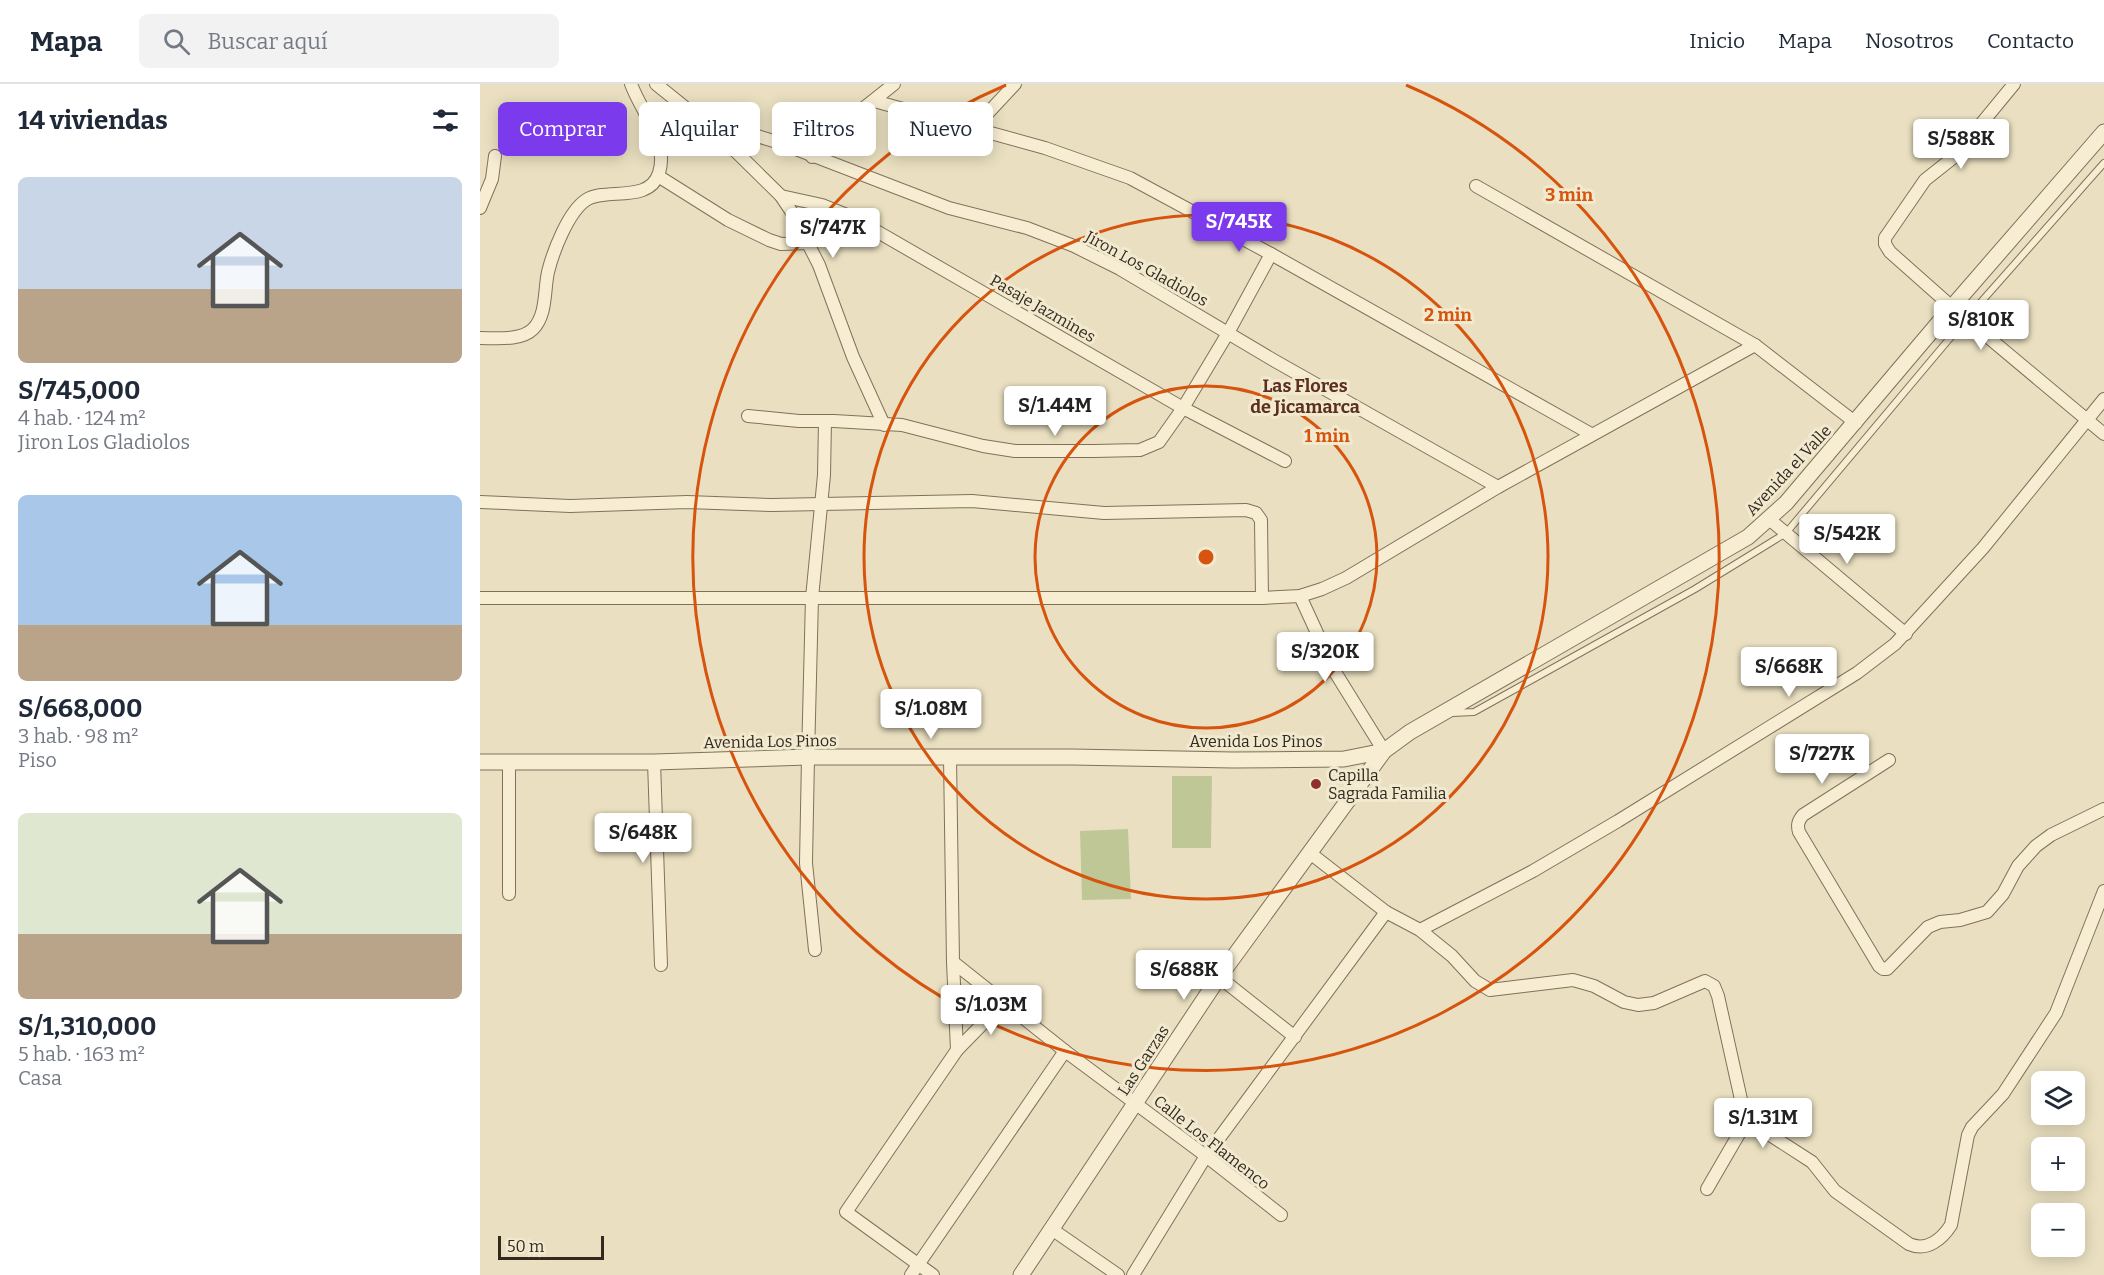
<!DOCTYPE html>
<html lang="es">
<head>
<meta charset="utf-8">
<style>
	:root { --surface:#fff; --page:#f2f2f3; --text:#1f2937; --muted:#747a83; --line:#e0e1e3; --accent:#7c3aed }
	body { margin:0; font-family:Bitter,serif; background:var(--page); color:var(--text); height:100vh; display:flex; flex-direction:column; font-size:22px; white-space:nowrap }
	* { box-sizing:border-box; margin:0 }
	p { font-size:20px; color:var(--muted) }
	.icon { flex:none; width:33px; height:33px; fill:none; stroke:currentColor; stroke-width:2; stroke-linecap:round; stroke-linejoin:round }
	.map { position:relative; flex:1; overflow:hidden }
	.details { display:flex; flex-direction:column; background:var(--surface); width:480px }
	.details>* { flex:none }
	.banner { position:absolute; left:18px; top:18px; width:570px; height:54px; display:flex; gap:12px }
	.fabs { position:absolute; left:1551px; top:987px; display:grid; gap:12px }
	.fabs a { display:grid; place-items:center; width:54px; height:54px; border-radius:9px; background:var(--surface); box-shadow:0 3px 15px #0003; font-size:30px }
	.scale { position:absolute; left:18px; bottom:15px; width:106px; box-sizing:border-box; padding-left:6px; border:3px solid #33291d; border-top:0; font-size:16px; line-height:21px; white-space:nowrap; color:#33291d; -webkit-text-stroke:4px #f2ead0; paint-order:stroke }
	.price { position:absolute; translate:-50% -51px; padding:0 14px; border-radius:6px; background:#fff; color:#222; font-size:20px; line-height:39px; filter:drop-shadow(0 2px 3px #0008) }
	.price::after { content:''; position:absolute; left:50%; top:36px; width:18px; height:14px; margin-left:-9px; background:inherit; clip-path:polygon(0 0,100% 0,50% 100%) }
	.price.selected { background:var(--accent); color:#fff }
	ul { padding:0; list-style:none }
	li { display:grid; align-content:center; gap:12px; height:318px; padding:0 18px }
	li span { display:grid; place-items:center; height:186px; border-radius:9px; color:#555 }
	li>.icon { margin-inline-start:auto }
	span .icon { width:108px; height:108px; fill:#fffc; stroke-width:1 }
	li b { font-size:26px }
	h2 { display:flex; justify-content:space-between; align-items:center; height:72px; padding:0 18px; font-size:26px }
	.chip { padding:0 21px; border-radius:9px; background:var(--surface); box-shadow:0 3px 15px #0003; font-size:21px; line-height:54px }
	.chip.selected { background:var(--accent); color:#fff }
	header { display:flex; align-items:center; gap:36px; box-sizing:border-box; height:84px; padding:0 30px; background:var(--surface); border-bottom:2px solid var(--line) }
	header strong { font-size:28px }
	nav { display:flex; gap:33px; margin-inline-start:auto; font-size:21px }
	.search { width:420px; height:54px; background:var(--page); display:flex; align-items:center; gap:15px; box-sizing:border-box; padding:0 21px; border-radius:9px; color:var(--muted); font-size:22px }
	main { display:flex; flex:1; min-height:0 }
	.map>svg:first-child { display:block }
	.green { fill:#bfc796 }
	.lines { fill:none; stroke-linecap:round; stroke-linejoin:round }
	.service-casing { stroke:#82715a; stroke-width:8 }
	.minor-casing { stroke:#82715a; stroke-width:14 }
	.tertiary-casing { stroke:#82715a; stroke-width:17 }
	.service { stroke:#f6edd3; stroke-width:6 }
	.minor { stroke:#f6edd3; stroke-width:12 }
	.tertiary { stroke:#f6edd3; stroke-width:15 }
	.ring { fill:none; stroke:#d6540e; stroke-width:3 }
	.poi-dot { fill:#8d322e; stroke:#f2ead0; stroke-width:2 }
	.labels { text-anchor:middle; stroke-width:6; stroke-linejoin:round; paint-order:stroke }
	.street-label { font-size:16px; fill:#33291d; stroke:#f2ead0 }
	.poi-label { font-size:16px; fill:#33291d; stroke:#f2ead0; text-anchor:start }
	.neighbourhood-label { font-size:18px; font-weight:bold; fill:#5d2f20; stroke:#f2ead0 }
	.centre { fill:#d6540e; stroke:#f2ead0; stroke-width:3 }
	.ring-label { font-size:18px; text-anchor:middle; font-weight:bold; fill:#d6540e; stroke:#f2ead0; stroke-width:6; stroke-linejoin:round; paint-order:stroke }
</style>
</head>
<body>
<header>
<strong>Mapa</strong>
<div class="search"><svg class="icon" aria-label="search" viewBox="0 0 24 24"><circle cx="10" cy="10" r="6"/><path d="M15 15l6 6"/></svg>Buscar aquí</div>
<nav><a>Inicio</a><a>Mapa</a><a>Nosotros</a><a>Contacto</a></nav>
</header>
<main>
<section class="details">
<h2>14 viviendas<svg class="icon" aria-label="filters" viewBox="0 0 24 24"><path d="M4 7h16M4 17h16"/><circle cx="9" cy="7" r="2"/><circle cx="15" cy="17" r="2"/></svg></h2>
<ul>
<li><span style="background:linear-gradient(#c9d6e8 60%,#b9a48a 0)"><svg class="icon" aria-label="home" viewBox="0 0 24 24"><path d="M3 11l9-7 9 7M6 9v11h12V9"/></svg></span><div><b>S/745,000</b><p>4 hab. · 124 m²</p><p>Jiron Los Gladiolos</p></div></li>
<li><span style="background:linear-gradient(#a9c7e8 70%,#b9a48a 0)"><svg class="icon" aria-label="home" viewBox="0 0 24 24"><path d="M3 11l9-7 9 7M6 9v11h12V9"/></svg></span><div><b>S/668,000</b><p>3 hab. · 98 m²</p><p>Piso</p></div></li>
<li><span style="background:linear-gradient(#dfe7d0 65%,#b9a48a 0)"><svg class="icon" aria-label="home" viewBox="0 0 24 24"><path d="M3 11l9-7 9 7M6 9v11h12V9"/></svg></span><div><b>S/1,310,000</b><p>5 hab. · 163 m²</p><p>Casa</p></div></li>
</ul>
</section>
<div class="map">
<svg width="1624" height="1191" viewBox="0 0 1624 1191">
	<rect width="100%" height="100%" fill="#eae0c1"/>
	<!-- green -->
	<g class="green">
		<polygon points="692,692 732,692 731,764 692,764"/>
		<polygon points="648,745 651,815 602,816 600,747"/>
	</g>
	<g class="lines">
		<!-- service casing -->
		<g class="service-casing">
			<polyline id="service" points="972,629 994,628 1215,505 1306,449 1486,235 1624,79"/>
		</g>
		<!-- minor casing -->
		<g class="minor-casing">
			<g id="minor">
				<polyline points="176,0 238,50 301,112 313,130 339,181 373,273 404,341"/>
				<polyline points="1534,0 1474,73 1445,96 1405,154 1405,160 1410,168 1472,223 1624,350"/>
				<polyline points="394,17 565,64 650,94 791,170 1111,350"/>
				<polyline points="494,44 535,0"/>
				<polyline points="238,50 274,51 300,59 469,124 547,144 594,162 640,185 795,277 1018,403"/>
				<polyline points="332,73 370,35 414,0"/>
				<polyline points="178,92 248,136 289,156 301,160 329,159"/>
				<polyline points="996,102 1275,261 1376,339"/>
				<polyline points="301,112 342,121 372,133 703,324 805,377"/>
				<polyline points="0,124 12,95 15,72"/>
				<path d="M 0,254 C 16,254 41,257 53,245 C 67,231 64,206 68,188 C 73,168 88,128 106,116 C 126,103 169,120 179,89 C 189,57 161,28 151,0"/>
				<polyline points="268,332 319,337 354,337 422,341 503,362 535,367 614,367 660,366 679,358 703,324 748,249 791,170"/>
				<polyline points="0,418 90,422 207,418 292,421 492,417 624,429 766,426 776,429 781,436 782,514"/>
				<polyline points="1289,435 1426,550"/>
				<polyline points="820,512 855,588 904,667"/>
				<polyline points="0,514 782,514 820,512 842,505 866,494 1018,403 1275,261"/>
				<path d="M 1409,676 L 1323,731 C 1318,737 1317,741 1319,748 L 1399,882 L 1403,885 L 1407,885 L 1448,843 L 1460,838 L 1480,836 L 1507,828 L 1523,810 L 1538,782 L 1556,762 L 1571,751 L 1624,725"/>
				<polyline points="174,678 181,881"/>
				<polyline points="29,679 29,810"/>
				<path d="M 830,769 L 906,828 L 940,846 L 972,872 L 995,897 L 1010,906 L 1093,896 L 1114,902 L 1144,918 L 1158,921 L 1174,919 L 1225,897 L 1234,902 L 1238,912 L 1264,1029 L 1267,1036 L 1332,1078 L 1355,1107 L 1429,1160 C 1447,1168 1462,1155 1471,1141 L 1488,1051 L 1492,1043 L 1523,1010 L 1576,929 L 1624,807"/>
				<polyline points="940,846 1053,787 1138,737 1377,589 1415,560 1503,464 1624,315"/>
				<polyline points="335,866 326,779 328,673 332,514 344,391 345,337"/>
				<polyline points="473,878 585,967 726,1072 801,1131"/>
				<polyline points="739,893 815,953"/>
				<polyline points="477,966 524,918"/>
				<polyline points="1227,1105 1267,1036"/>
				<polyline points="573,1146 638,1191"/>
				<polyline points="431,1191 585,967"/>
				<polyline points="453,1191 366,1128 477,966 473,878 470,673"/>
				<polyline points="653,1191 726,1072 906,828"/>
			</g>
		</g>
		<!-- tertiary casing -->
		<g class="tertiary-casing">
			<g id="tertiary">
				<polyline points="0,678 174,678 328,673 592,673 753,676 864,675 904,667"/>
				<polyline points="541,1191 739,893 904,667 930,648 1268,453 1306,419 1472,223 1624,48"/>
			</g>
		</g>
		<!-- service -->
		<use href="#service" class="service"/>
		<!-- minor -->
		<use href="#minor" class="minor"/>
		<!-- tertiary -->
		<use href="#tertiary" class="tertiary"/>
	</g>
	<!-- distance rings -->
	<g class="ring">
		<circle cx="726" cy="473" r="171"/>
		<circle cx="726" cy="473" r="342"/>
		<path d="M926 1A513 513 0 1 1 526 1"/>
	</g>
	<!-- markers -->
	<circle class="poi-dot" cx="836" cy="700" r="6"/>
	<g class="labels">
		<!-- street labels -->
		<g class="street-label">
			<text transform="translate(667 184) rotate(29)" y="6">Jiron Los Gladiolos</text>
			<text transform="translate(563 224) rotate(30)" y="6">Pasaje Jazmines</text>
			<text transform="translate(1308 386) rotate(-47)" y="6">Avenida el Valle</text>
			<text transform="translate(290 657) rotate(-1)" y="6">Avenida Los Pinos</text>
			<text x="776" y="663">Avenida Los Pinos</text>
			<text transform="translate(663 976) rotate(-57)" y="6">Las Garzas</text>
			<text transform="translate(732 1058) rotate(38)" y="6">Calle Los Flamenco</text>
		</g>
		<!-- poi labels -->
		<g class="poi-label">
			<text x="848" y="697">Capilla<tspan x="848" dy="18">Sagrada Familia</tspan></text>
		</g>
		<!-- neighbourhood labels -->
		<g class="neighbourhood-label">
			<text x="825" y="308">Las Flores<tspan x="825" dy="21">de Jicamarca</tspan></text>
		</g>
	</g>
	<circle cx="726" cy="473" r="9" class="centre"/>
	<g class="ring-label">
		<text x="1089" y="117">3 min</text>
		<text x="968" y="237">2 min</text>
		<text x="847" y="358">1 min</text>
	</g>
</svg>
<div class="fabs">
<a><svg class="icon" aria-label="layers" viewBox="0 0 24 24"><path d="M12 4l9 5-9 5-9-5zM3 14l9 5 9-5"/></svg></a>
<a>+</a>
<a>−</a>
</div>
<div class="scale">50 m</div>
<b class="price" style="left:1481px;top:86px">S/588K</b>
<b class="price selected" style="left:759px;top:169px">S/745K</b>
<b class="price" style="left:353px;top:175px">S/747K</b>
<b class="price" style="left:1501px;top:267px">S/810K</b>
<b class="price" style="left:575px;top:353px">S/1.44M</b>
<b class="price" style="left:1367px;top:481px">S/542K</b>
<b class="price" style="left:845px;top:599px">S/320K</b>
<b class="price" style="left:1309px;top:614px">S/668K</b>
<b class="price" style="left:451px;top:656px">S/1.08M</b>
<b class="price" style="left:1342px;top:701px">S/727K</b>
<b class="price" style="left:163px;top:780px">S/648K</b>
<b class="price" style="left:704px;top:917px">S/688K</b>
<b class="price" style="left:511px;top:952px">S/1.03M</b>
<b class="price" style="left:1283px;top:1065px">S/1.31M</b>
<div class="banner">
<a class="chip selected">Comprar</a>
<a class="chip">Alquilar</a>
<a class="chip">Filtros</a>
<a class="chip">Nuevo</a>
</div>
</div>
</main>
</body>
</html>
